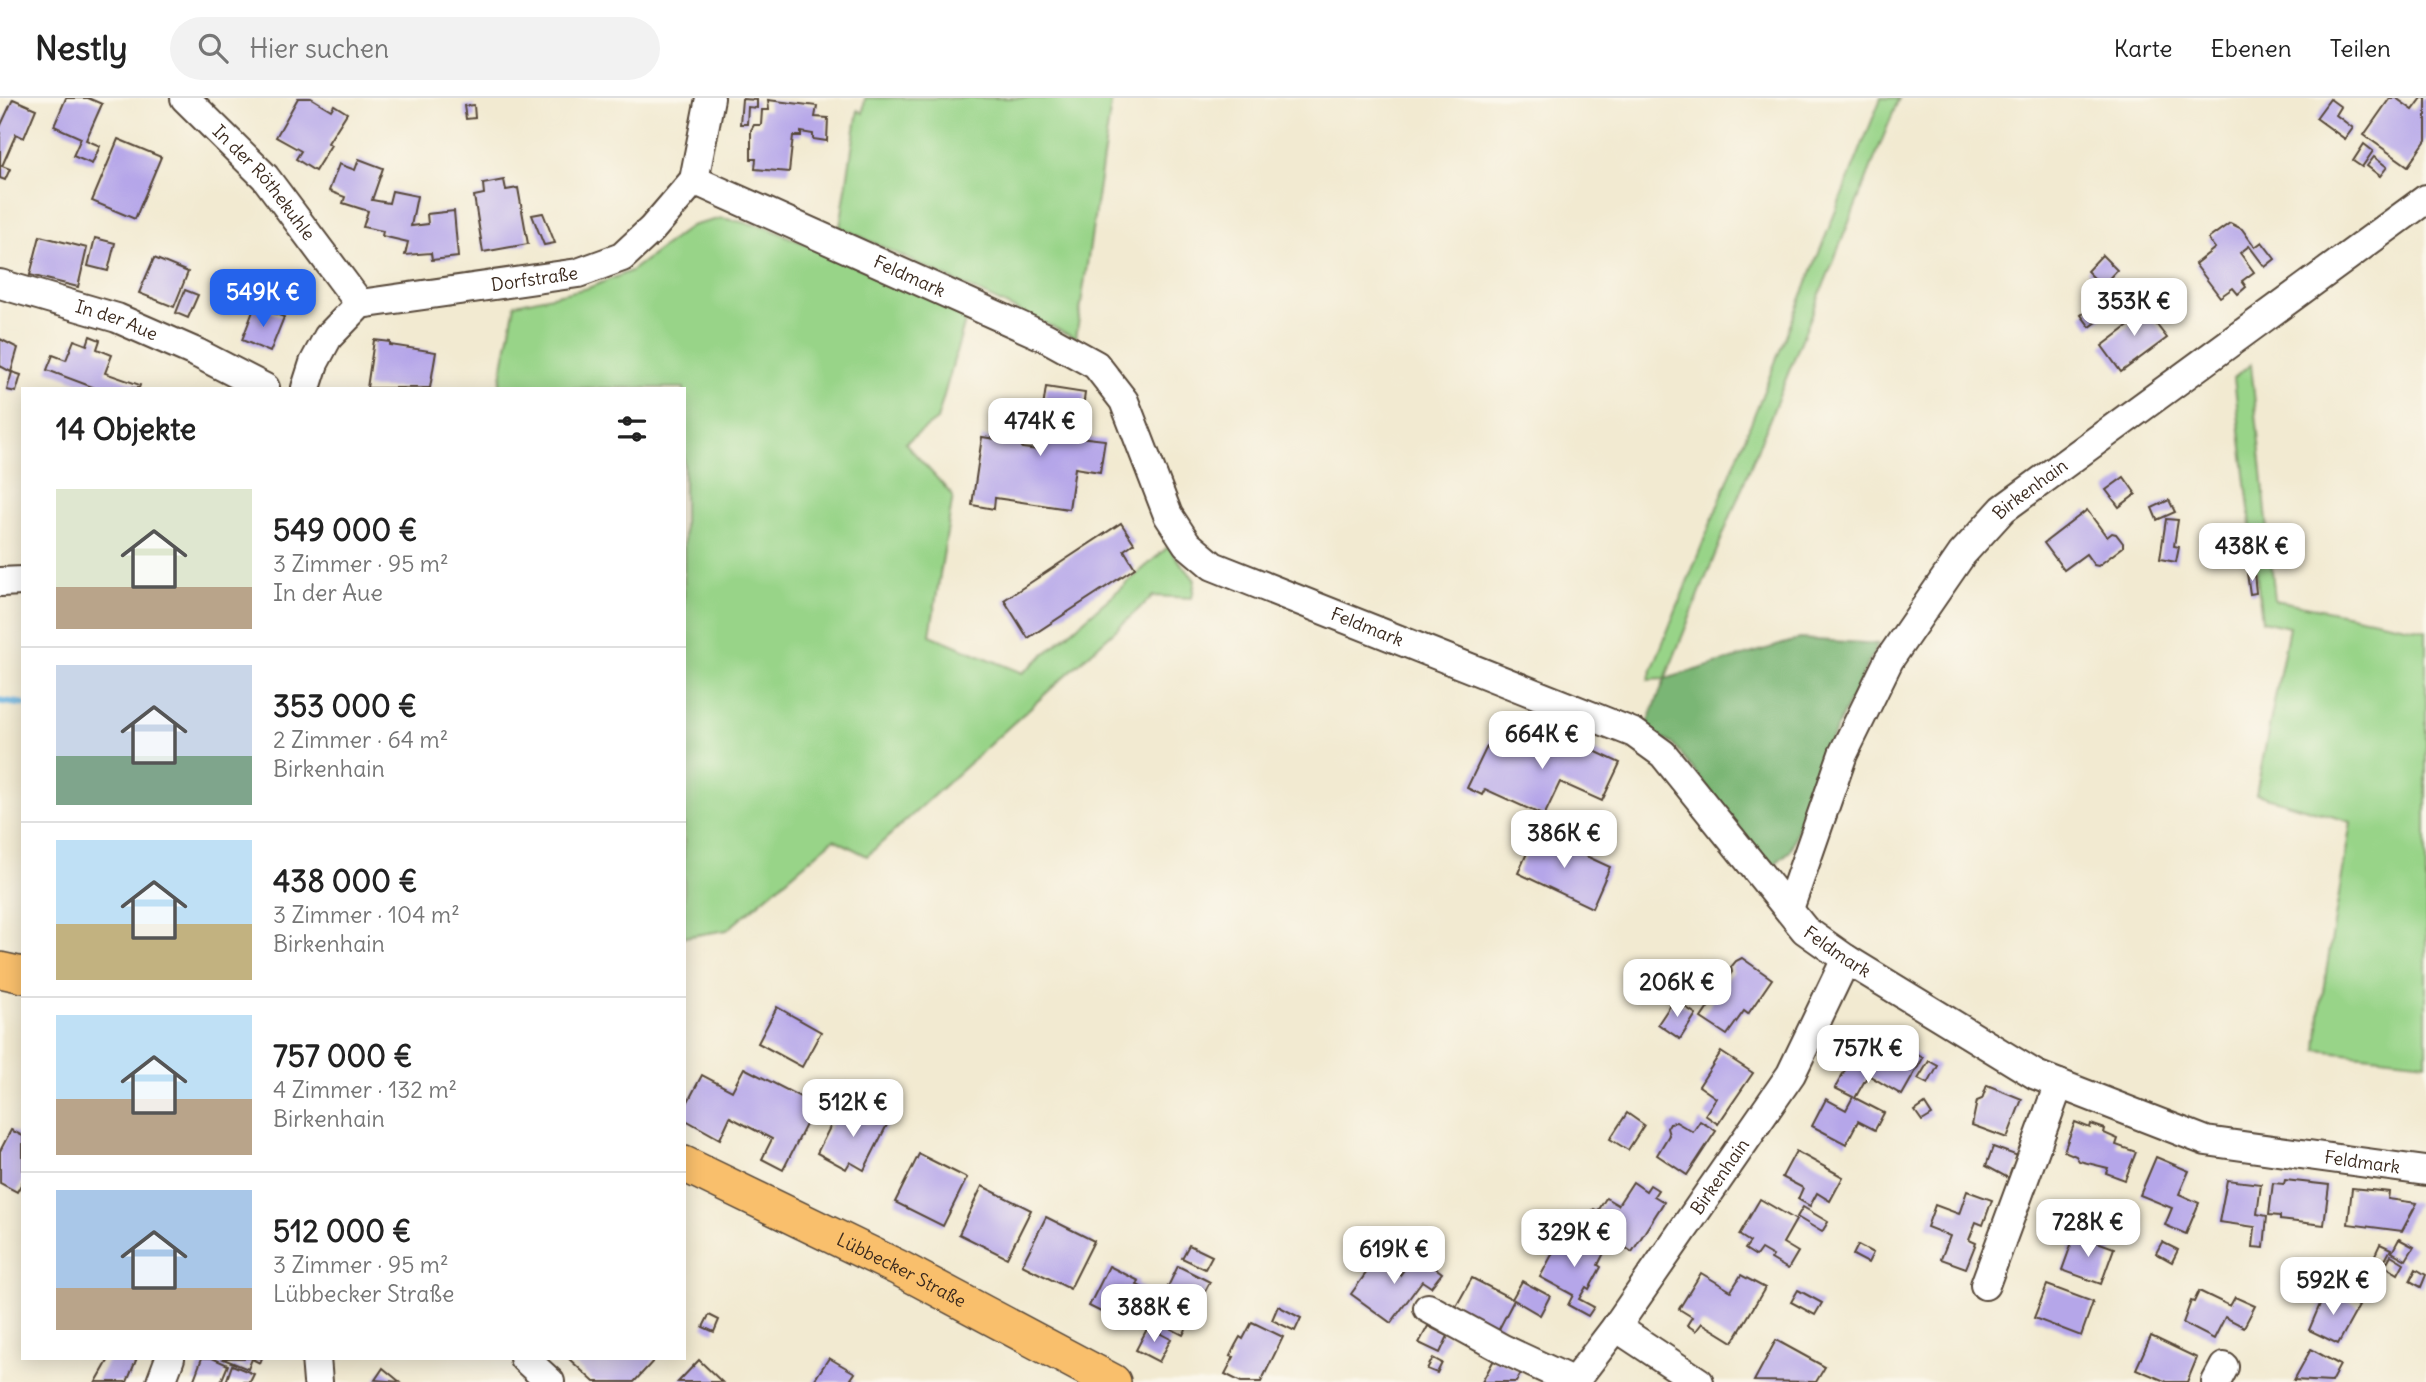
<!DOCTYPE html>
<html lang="de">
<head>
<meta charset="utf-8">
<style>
	:root { --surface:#fff; --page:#f2f2f2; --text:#222; --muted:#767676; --line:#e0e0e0; --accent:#2563eb }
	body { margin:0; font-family:Delius,sans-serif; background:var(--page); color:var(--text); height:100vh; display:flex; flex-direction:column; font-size:26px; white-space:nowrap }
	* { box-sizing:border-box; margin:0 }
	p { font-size:23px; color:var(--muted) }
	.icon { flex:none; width:38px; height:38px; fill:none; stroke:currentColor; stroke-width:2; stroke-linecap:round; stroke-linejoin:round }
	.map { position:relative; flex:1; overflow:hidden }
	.sheet { position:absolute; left:21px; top:289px; width:665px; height:973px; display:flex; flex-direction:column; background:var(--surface); border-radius:0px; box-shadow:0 4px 18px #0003 }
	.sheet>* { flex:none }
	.price { position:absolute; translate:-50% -60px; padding:0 16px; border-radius:14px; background:#fff; color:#222; font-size:23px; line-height:46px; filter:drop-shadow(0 2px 4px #0008) }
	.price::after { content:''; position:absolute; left:50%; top:42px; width:21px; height:16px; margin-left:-10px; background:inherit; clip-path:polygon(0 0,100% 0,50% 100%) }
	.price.active { background:var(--accent); color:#fff }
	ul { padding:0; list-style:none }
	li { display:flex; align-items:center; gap:21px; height:175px; padding:0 35px }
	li+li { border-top:2px solid var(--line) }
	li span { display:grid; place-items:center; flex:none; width:196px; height:140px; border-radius:0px; color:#555 }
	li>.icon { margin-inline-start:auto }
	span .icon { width:84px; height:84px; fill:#fffc; stroke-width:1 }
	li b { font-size:30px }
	h2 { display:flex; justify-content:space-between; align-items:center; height:84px; padding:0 35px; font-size:30px }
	header { display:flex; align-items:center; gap:42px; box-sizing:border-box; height:98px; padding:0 35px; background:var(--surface); border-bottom:2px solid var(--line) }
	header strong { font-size:33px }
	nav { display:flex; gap:38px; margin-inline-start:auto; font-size:24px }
	.search { width:490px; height:63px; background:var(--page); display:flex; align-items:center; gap:18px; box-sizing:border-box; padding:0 24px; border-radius:38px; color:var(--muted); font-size:26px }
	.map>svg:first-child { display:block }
	.green { fill:#98d488; stroke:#6a7f53; stroke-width:2 }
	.forest { fill:#7ab674; stroke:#5a7049; stroke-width:2 }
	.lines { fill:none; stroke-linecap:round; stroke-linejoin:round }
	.stream { stroke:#68b3e1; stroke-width:7 }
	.building { fill:#b5a6e9 }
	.minor-casing { stroke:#564739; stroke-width:32 }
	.major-casing { stroke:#564739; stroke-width:38 }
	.minor { stroke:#fff; stroke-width:28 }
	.major { stroke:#f9bf6c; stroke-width:35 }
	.labels { text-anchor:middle; stroke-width:7; stroke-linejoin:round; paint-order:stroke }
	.street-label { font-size:18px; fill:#3b2a1e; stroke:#fbf7ec }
</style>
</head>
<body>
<header>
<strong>Nestly</strong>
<div class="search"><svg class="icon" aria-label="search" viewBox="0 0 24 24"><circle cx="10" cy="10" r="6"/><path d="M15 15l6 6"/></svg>Hier suchen</div>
<nav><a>Karte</a><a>Ebenen</a><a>Teilen</a></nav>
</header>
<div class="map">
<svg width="2426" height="1284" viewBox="0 0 2426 1284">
	<rect width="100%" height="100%" fill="#fbf7ec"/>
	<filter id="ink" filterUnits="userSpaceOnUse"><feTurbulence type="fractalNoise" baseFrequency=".0143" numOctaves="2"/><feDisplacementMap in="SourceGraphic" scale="14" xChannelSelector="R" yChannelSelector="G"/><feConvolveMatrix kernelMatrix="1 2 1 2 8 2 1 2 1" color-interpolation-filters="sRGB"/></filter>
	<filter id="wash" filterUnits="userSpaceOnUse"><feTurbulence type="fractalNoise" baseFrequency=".00686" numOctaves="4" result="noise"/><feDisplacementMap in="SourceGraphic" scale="28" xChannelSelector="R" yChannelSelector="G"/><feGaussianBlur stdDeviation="1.57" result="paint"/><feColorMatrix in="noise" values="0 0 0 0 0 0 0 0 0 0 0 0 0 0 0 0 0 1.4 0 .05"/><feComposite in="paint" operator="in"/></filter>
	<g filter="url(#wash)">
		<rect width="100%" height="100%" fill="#f2ead1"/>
		<!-- green -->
		<g class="green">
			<polygon points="865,0 1112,0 1076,240 840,129 858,12 863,15"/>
			<polygon points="1881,0 1899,0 1665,581 1648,582"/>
			<polygon points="722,120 766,129 967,216 937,322 905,345 953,398 930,537 1023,575 1168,449 1195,482 1192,500 1153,498 867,758 834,741 727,832 684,839 684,290 499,290 515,206 588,190 631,173 691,128"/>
			<polygon points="2251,266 2275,502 2426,532 2426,964 2317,952 2321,905 2351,724 2256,696 2289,529 2262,523 2234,280"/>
		</g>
		<!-- forest -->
		<polygon class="forest" points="1800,541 1878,546 1826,651 1790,753 1771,769 1673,646 1646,630 1665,581"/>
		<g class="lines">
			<!-- stream -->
			<polyline class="stream" points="0,603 23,606"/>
		</g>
		<g id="blocks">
			<!-- building -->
			<g class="building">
				<polygon points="66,0 88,0 102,6 86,42 100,48 92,66 73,58 81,40 54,28"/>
				<polygon points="298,0 311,0 331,12 334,7 347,15 328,45 331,47 315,73 296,61 301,53 276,39"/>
				<polygon points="2390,0 2396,0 2413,12 2422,0 2426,0 2426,42 2408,68 2364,37"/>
				<polygon points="13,1 36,11 24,40 16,36 2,68 10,71 5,82 0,80 0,29"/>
				<polygon points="742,1 757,2 757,10 748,9 747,26 740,26"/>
				<polygon points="2330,1 2341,9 2336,17 2353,30 2345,41 2316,20"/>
				<polygon points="768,2 817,8 815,19 828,20 827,43 813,41 813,36 801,34 801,38 793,38 789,74 755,71 756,61 751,61 751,32 754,27 761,27 762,12 769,12"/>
				<polygon points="474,7 475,20 466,21 464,8"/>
				<polygon points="118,41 161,59 135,121 92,103"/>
				<polygon points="2364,46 2373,53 2362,69 2353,63"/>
				<polygon points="2374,59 2387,69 2380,78 2367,68"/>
				<polygon points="359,61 383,70 372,102 389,105 392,93 417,98 411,128 428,126 427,116 454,113 458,159 432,162 431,155 405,157 408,144 382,138 383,133 363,129 368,113 343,105 345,99 329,93 339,66 355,72"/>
				<polygon points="504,82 506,92 518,90 528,146 483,154 474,98 484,96 483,86"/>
				<polygon points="543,115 555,145 544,147 532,117"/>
				<polygon points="2230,125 2242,131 2255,149 2262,144 2275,161 2265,169 2249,148 2240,155 2254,174 2242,183 2246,189 2238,196 2233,190 2220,199 2195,166 2215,150 2208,141"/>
				<polygon points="40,138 87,150 78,189 30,177"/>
				<polygon points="95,140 115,145 108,173 88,168"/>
				<polygon points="2102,157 2117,172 2102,188 2087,173"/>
				<polygon points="154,160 188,174 174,209 139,195"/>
				<polygon points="232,184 249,191 245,201 228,194"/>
				<polygon points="185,192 198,197 188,220 176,215"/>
				<polygon points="2135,199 2167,240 2121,274 2102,248 2135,223 2124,208"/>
				<polygon points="2096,206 2105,218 2090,229 2081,217"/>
				<polygon points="255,208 284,219 270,254 242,242"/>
				<polygon points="90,238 100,242 97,251 112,257 105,275 140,287 139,290 95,290 47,272 53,257 66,262 74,242 87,247"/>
				<polygon points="0,241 18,250 11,274 0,268"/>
				<polygon points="374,242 390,244 390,247 436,254 430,290 367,290"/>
				<polygon points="12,274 21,277 16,294 7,292"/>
				<polygon points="1046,289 1085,295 1079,339 1105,342 1100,374 1075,370 1069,411 995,400 994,411 972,407 982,339 1023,345 1022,350 1037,352"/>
				<polygon points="2124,379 2136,396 2119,409 2106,392"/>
				<polygon points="2169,402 2175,414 2157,422 2152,410"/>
				<polygon points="2087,412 2107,439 2112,435 2116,436 2123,445 2123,449 2098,468 2094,467 2086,456 2064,472 2044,445"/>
				<polygon points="2166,421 2178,422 2174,448 2179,449 2176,464 2160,461"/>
				<polygon points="1121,425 1134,445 1124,452 1135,470 1028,540 1004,502"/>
				<polygon points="2254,474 2256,495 2250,496 2247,475"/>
				<polygon points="1541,628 1620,665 1602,703 1560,684 1544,718 1485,691 1482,697 1467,690 1494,634 1509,641 1506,647 1528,657"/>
				<polygon points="1536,735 1610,769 1592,810 1518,775"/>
				<polygon points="1742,860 1772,881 1748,916 1744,913 1727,937 1701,920 1732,874 1731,869 1736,863"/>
				<polygon points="1674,902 1696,916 1680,941 1658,926"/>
				<polygon points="777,909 821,934 802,969 758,945"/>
				<polygon points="1873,931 1923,960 1902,997 1868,977 1855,1000 1884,1015 1875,1032 1858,1023 1846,1046 1812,1028 1826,1001 1846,1012 1853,999 1835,990 1849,965 1853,967"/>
				<polygon points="1721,954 1753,975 1718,1026 1705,1017 1716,1000 1699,988"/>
				<polygon points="1929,963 1938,968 1928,986 1918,981"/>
				<polygon points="744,970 816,1007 783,1072 762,1061 772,1041 730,1019 720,1041 684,1021 684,1011 702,977 732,993"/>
				<polygon points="1987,987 2022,1001 2007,1040 1972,1027 1977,1003 1982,1001"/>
				<polygon points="1925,1006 1932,1017 1922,1023 1915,1013"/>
				<polygon points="839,1011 868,1026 876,1011 891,1019 864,1072 850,1064 846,1071 817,1055"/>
				<polygon points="1627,1015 1644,1027 1628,1052 1610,1041"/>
				<polygon points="1700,1023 1716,1033 1687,1077 1657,1057 1669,1037 1667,1030 1670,1025 1676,1024 1693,1034"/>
				<polygon points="2075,1024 2090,1030 2091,1026 2105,1031 2104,1035 2118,1041 2116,1047 2136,1054 2125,1082 2106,1075 2108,1070 2079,1063 2076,1058 2064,1053"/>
				<polygon points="11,1032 23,1038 23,1083 17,1094 0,1085 0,1053"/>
				<polygon points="1993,1049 2021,1059 2012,1082 1986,1068"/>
				<polygon points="1796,1053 1843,1079 1830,1103 1817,1095 1810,1108 1798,1101 1803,1090 1782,1079"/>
				<polygon points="919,1056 967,1080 943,1128 895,1104"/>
				<polygon points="2156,1059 2189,1073 2179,1096 2199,1105 2186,1136 2165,1127 2172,1110 2140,1097"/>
				<polygon points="2227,1082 2261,1086 2257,1116 2267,1118 2264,1150 2253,1149 2255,1129 2219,1124"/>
				<polygon points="2285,1082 2329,1087 2324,1127 2280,1122 2280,1118 2269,1117 2273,1085 2284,1086"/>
				<polygon points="1633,1084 1646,1093 1650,1087 1658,1092 1654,1098 1664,1104 1632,1154 1586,1123 1594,1111 1598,1113 1606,1100 1618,1107"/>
				<polygon points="982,1088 1031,1112 1007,1160 959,1136"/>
				<polygon points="2352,1090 2389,1094 2388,1101 2417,1105 2402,1133 2348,1126"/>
				<polygon points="1967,1093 1992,1102 1983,1127 1976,1124 1969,1142 1976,1145 1966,1170 1941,1161 1950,1138 1927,1129 1935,1107 1959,1116"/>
				<polygon points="1760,1101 1796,1122 1783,1145 1798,1154 1788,1171 1771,1161 1773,1158 1761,1151 1756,1158 1745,1151 1750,1144 1739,1137"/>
				<polygon points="1803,1109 1828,1124 1822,1134 1797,1119"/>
				<polygon points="1046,1119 1094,1143 1070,1191 1022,1167"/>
				<polygon points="1564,1134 1604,1155 1598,1167 1601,1169 1589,1191 1586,1189 1579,1201 1594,1209 1588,1218 1568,1207 1573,1197 1540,1179"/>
				<polygon points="2075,1136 2114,1150 2101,1186 2062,1172"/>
				<polygon points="2399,1141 2414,1149 2406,1162 2392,1154"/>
				<polygon points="2162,1144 2178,1152 2172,1164 2156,1155"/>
				<polygon points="2380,1146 2391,1151 2384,1164 2374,1159"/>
				<polygon points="1189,1147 1212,1158 1205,1171 1182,1160"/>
				<polygon points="1858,1147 1873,1155 1868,1165 1853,1157"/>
				<polygon points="1416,1155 1442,1175 1431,1189 1422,1183 1391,1225 1351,1196 1377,1160 1400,1177"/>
				<polygon points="2391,1157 2404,1165 2398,1176 2385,1168"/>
				<polygon points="1109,1168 1139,1183 1137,1187 1149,1193 1135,1221 1123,1215 1119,1223 1089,1208"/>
				<polygon points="1178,1168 1210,1184 1201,1201 1205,1203 1195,1221 1192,1220 1183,1237 1152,1221"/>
				<polygon points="2416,1171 2426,1177 2421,1189 2410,1183"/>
				<polygon points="1701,1175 1731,1193 1741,1177 1765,1190 1733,1244 1702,1225 1696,1233 1687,1227 1692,1219 1679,1211"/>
				<polygon points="1472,1180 1512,1201 1522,1183 1550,1198 1540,1217 1514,1202 1497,1235 1454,1212"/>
				<polygon points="2047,1187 2093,1204 2081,1238 2034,1220"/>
				<polygon points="1798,1192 1822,1205 1815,1217 1791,1204"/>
				<polygon points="2326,1192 2359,1208 2338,1246 2309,1232"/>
				<polygon points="2199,1193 2230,1208 2235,1199 2255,1208 2244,1229 2225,1219 2214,1241 2183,1225 2191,1203 2194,1204"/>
				<polygon points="1278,1208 1301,1220 1295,1233 1272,1222"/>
				<polygon points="709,1217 719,1222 714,1234 703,1229"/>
				<polygon points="1252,1224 1283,1239 1261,1284 1241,1284 1225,1276 1234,1259 1230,1258 1235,1248 1240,1239 1243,1241"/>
				<polygon points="1428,1228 1448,1238 1440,1255 1419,1245"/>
				<polygon points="1148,1229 1171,1241 1159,1264 1136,1252"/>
				<polygon points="2151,1238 2197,1260 2187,1284 2167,1284 2136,1271"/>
				<polygon points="1776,1242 1825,1269 1816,1284 1754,1283"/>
				<polygon points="2311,1251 2340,1267 2331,1284 2294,1282"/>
				<polygon points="103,1260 137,1260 127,1284 96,1284 108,1263"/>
				<polygon points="202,1260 212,1260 228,1267 221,1284 193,1284"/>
				<polygon points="221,1260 262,1260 260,1265 252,1261 248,1271"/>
				<polygon points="568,1260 656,1260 634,1284 594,1284"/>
				<polygon points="829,1260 855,1275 851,1281 856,1284 813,1284"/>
				<polygon points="1433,1260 1442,1265 1437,1275 1427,1271"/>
				<polygon points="1495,1260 1521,1275 1516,1284 1482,1284"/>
				<polygon points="699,1262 722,1284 678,1284"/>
				<polygon points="232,1267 254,1276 250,1284 226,1284"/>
				<polygon points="383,1270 400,1284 375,1282"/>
			</g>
		</g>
	</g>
	<g filter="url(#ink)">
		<use href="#blocks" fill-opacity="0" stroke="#564739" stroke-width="2"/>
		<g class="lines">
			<!-- minor casing -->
			<g class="minor-casing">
				<g id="minor">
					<path id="s1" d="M 185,0 L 265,79 L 360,206"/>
					<path id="s2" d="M 694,82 L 1045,239 L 1096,267 L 1124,303 L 1168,417 L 1187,446 L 1213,468 L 1634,635 L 1663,656 L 1805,832 L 1846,861 L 2036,977 L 2206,1043 L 2426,1073"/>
					<path id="s3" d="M 0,186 L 117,220 L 197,255 L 265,290"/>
					<path id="s4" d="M 306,290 L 314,265 L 328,239 L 360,206 L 578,175 L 622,159 L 652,131 L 694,82 L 710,0"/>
					<polyline points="0,484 23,483"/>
					<path id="s5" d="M 1789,811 L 1843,656 L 1889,562 L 1962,456 L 2003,411 L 2426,101"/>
					<polyline points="1985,1187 2059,986"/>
					<polyline points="1428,1210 1503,1251 1574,1284"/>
					<polyline points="1616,1229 1699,1284"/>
					<polyline points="316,1260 318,1284"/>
					<polyline points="524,1260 550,1284"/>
					<polyline points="161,1284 170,1260"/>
					<path id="s6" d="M 1574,1284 L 1616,1229 L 1791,976 L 1846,861"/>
					<polyline points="2216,1284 2224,1269"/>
				</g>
			</g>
			<!-- major casing -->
			<g class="major-casing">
				<g id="major">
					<polyline points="0,872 23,877"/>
					<path id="s7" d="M 684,1066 L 899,1170 L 1113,1284"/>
				</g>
			</g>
			<!-- minor -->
			<use href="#minor" class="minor"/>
			<!-- major -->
			<use href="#major" class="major"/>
		</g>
	</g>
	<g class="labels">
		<!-- street labels -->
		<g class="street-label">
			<text dy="6" stroke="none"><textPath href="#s1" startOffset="116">In der Röthekuhle</textPath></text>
			<text dy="6" stroke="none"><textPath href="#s2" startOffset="236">Feldmark</textPath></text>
			<text dy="6" stroke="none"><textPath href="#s4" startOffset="278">Dorfstraße</textPath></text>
			<text dy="6" stroke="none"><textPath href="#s3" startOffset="122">In der Aue</textPath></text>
			<text dy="6" stroke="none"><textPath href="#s5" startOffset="492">Birkenhain</textPath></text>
			<text dy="6" stroke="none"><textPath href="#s2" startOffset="845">Feldmark</textPath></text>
			<text dy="6" stroke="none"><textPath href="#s2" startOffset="1433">Feldmark</textPath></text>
			<text dy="6" stroke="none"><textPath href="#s2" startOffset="2007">Feldmark</textPath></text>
			<text dy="6" stroke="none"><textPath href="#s6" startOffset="252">Birkenhain</textPath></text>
			<text dy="6" stroke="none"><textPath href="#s7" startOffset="242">Lübbecker Straße</textPath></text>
		</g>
	</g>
</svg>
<b class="price active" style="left:263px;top:231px">549K €</b>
<b class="price" style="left:2134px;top:240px">353K €</b>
<b class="price" style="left:1040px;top:360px">474K €</b>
<b class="price" style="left:2252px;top:485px">438K €</b>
<b class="price" style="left:1542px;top:673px">664K €</b>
<b class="price" style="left:1564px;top:772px">386K €</b>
<b class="price" style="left:1677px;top:921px">206K €</b>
<b class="price" style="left:1868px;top:987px">757K €</b>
<b class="price" style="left:853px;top:1041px">512K €</b>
<b class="price" style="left:2088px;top:1161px">728K €</b>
<b class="price" style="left:1574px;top:1171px">329K €</b>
<b class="price" style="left:1394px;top:1188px">619K €</b>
<b class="price" style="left:2333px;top:1219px">592K €</b>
<b class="price" style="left:1154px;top:1246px">388K €</b>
<section class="sheet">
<h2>14 Objekte<svg class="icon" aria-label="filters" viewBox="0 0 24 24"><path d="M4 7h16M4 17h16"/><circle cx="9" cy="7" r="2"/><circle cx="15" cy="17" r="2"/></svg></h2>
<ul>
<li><span style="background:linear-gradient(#dfe7d0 70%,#b9a48a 0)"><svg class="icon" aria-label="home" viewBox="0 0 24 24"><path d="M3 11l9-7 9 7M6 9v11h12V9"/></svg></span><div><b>549 000 €</b><p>3 Zimmer · 95 m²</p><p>In der Aue</p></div></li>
<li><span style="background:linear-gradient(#c9d6e8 65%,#7fa58c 0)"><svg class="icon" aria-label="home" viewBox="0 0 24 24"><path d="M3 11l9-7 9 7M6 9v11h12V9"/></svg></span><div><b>353 000 €</b><p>2 Zimmer · 64 m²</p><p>Birkenhain</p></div></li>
<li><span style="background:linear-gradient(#bfe0f5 60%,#c2b280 0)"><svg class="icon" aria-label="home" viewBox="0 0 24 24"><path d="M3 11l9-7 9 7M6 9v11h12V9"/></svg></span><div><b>438 000 €</b><p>3 Zimmer · 104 m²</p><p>Birkenhain</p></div></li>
<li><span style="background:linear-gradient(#bfe0f5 60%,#b9a48a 0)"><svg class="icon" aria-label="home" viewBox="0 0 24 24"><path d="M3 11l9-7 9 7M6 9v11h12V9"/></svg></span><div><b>757 000 €</b><p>4 Zimmer · 132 m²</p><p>Birkenhain</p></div></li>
<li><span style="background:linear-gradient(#a9c7e8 70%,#b9a48a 0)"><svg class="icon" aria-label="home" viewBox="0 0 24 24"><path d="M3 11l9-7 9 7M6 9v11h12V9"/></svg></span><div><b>512 000 €</b><p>3 Zimmer · 95 m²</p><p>Lübbecker Straße</p></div></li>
</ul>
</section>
</div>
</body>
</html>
